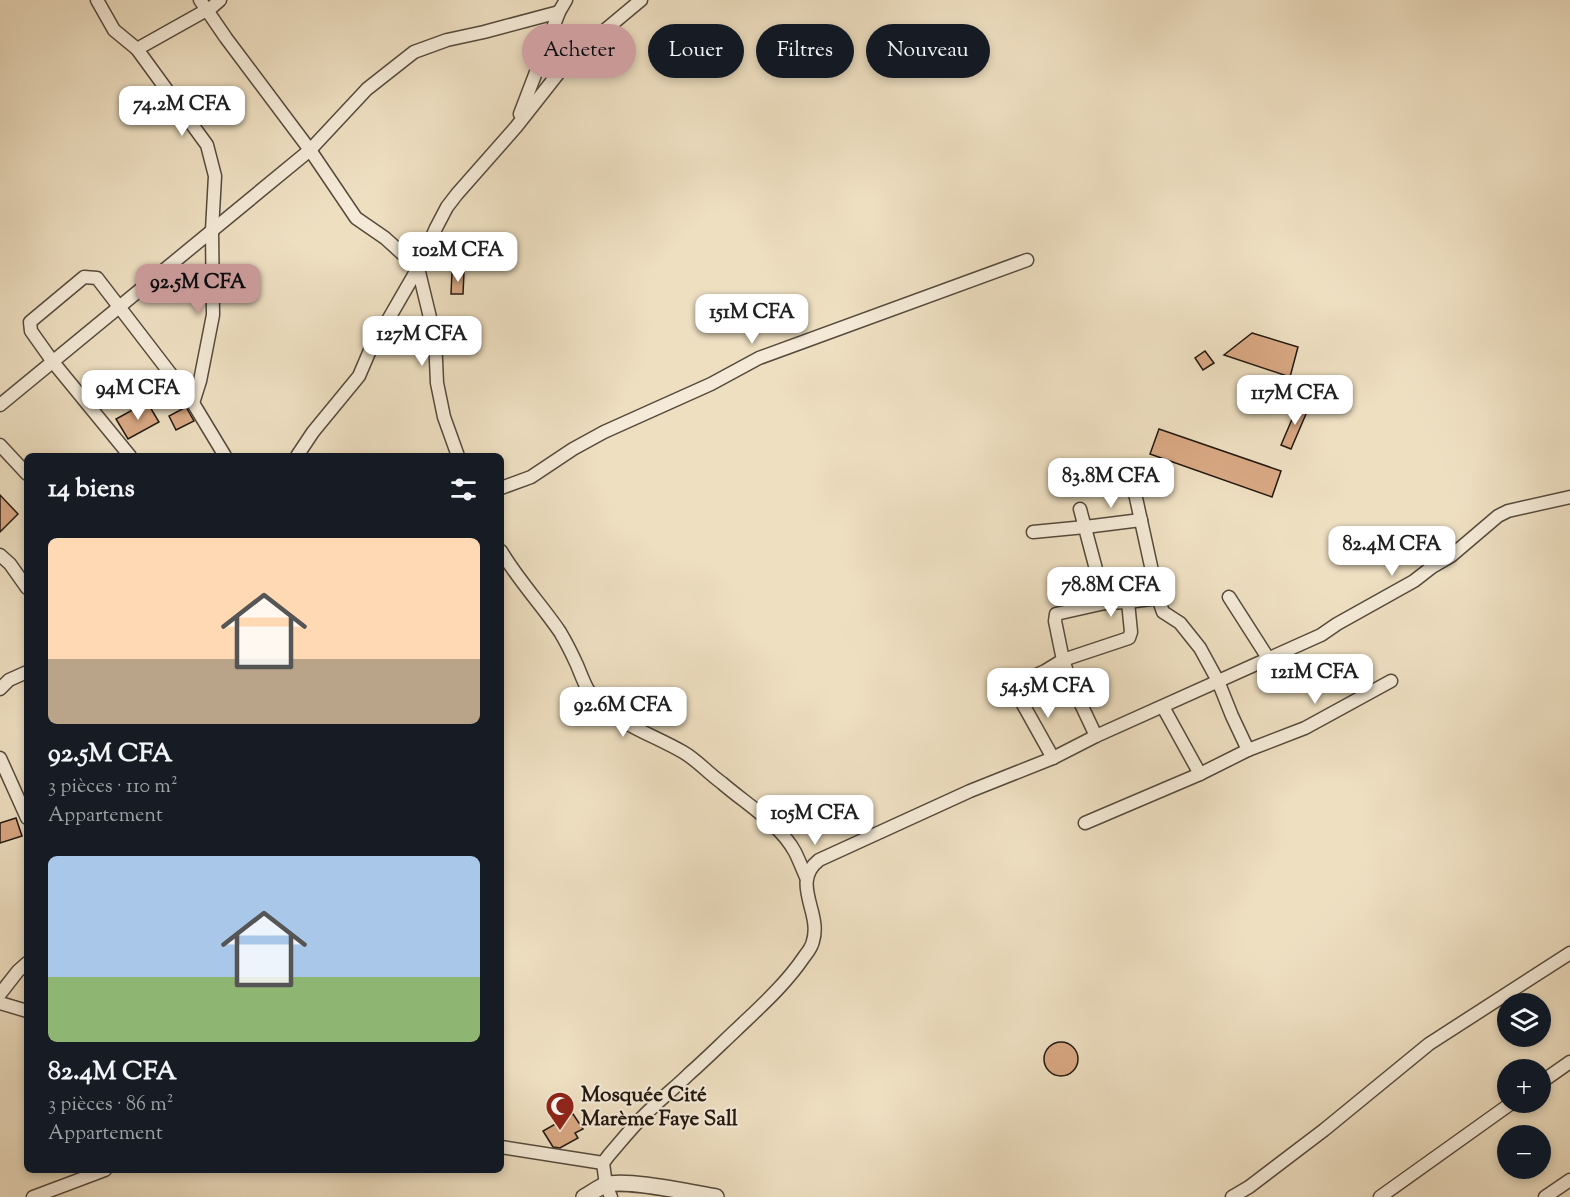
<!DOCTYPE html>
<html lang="fr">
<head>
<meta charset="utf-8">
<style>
	:root { --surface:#171b24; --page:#242831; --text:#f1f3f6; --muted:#9ea1a6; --accent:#c59692 }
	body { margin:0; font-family:"Sorts Mill Goudy",serif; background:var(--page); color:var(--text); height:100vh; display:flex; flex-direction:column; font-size:22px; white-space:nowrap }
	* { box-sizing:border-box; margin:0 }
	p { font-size:20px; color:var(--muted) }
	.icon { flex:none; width:33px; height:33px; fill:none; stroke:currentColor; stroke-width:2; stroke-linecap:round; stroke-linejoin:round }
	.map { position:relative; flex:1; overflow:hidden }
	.side { position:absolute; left:24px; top:453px; width:480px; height:720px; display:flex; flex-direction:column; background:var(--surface); border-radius:9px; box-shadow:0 3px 9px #0003 }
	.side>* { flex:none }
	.banner { position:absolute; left:522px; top:24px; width:570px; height:54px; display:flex; gap:12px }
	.buttons { position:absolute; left:1497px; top:993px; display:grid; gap:12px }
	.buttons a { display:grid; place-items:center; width:54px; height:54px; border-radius:50%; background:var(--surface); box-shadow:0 3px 9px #0003; font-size:30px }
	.price { position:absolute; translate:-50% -51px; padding:0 14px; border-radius:12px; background:#fff; color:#222; font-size:20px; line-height:39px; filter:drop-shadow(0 2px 3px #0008) }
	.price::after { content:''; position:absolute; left:50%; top:36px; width:18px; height:14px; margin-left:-9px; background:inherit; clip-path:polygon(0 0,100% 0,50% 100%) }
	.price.on { background:var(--accent); color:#111 }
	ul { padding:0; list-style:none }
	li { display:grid; align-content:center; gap:12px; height:318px; padding:0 24px }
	li span { display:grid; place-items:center; height:186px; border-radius:9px; color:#555 }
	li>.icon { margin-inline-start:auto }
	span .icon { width:108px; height:108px; fill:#fffc; stroke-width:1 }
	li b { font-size:26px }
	h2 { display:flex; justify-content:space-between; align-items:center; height:72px; padding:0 24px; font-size:26px }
	.chip { padding:0 21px; border-radius:27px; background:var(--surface); box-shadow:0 3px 9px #0003; font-size:21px; line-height:54px }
	.chip.on { background:var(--accent); color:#111 }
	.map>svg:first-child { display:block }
	.building { fill:#d9a884; stroke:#221810; stroke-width:1.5 }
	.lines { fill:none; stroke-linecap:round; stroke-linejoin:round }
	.minor-casing { stroke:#554a3c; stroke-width:15 }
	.tertiary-casing { stroke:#554a3c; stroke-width:18 }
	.minor { stroke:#f4ead7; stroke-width:12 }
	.tertiary { stroke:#f4ead7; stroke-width:15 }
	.labels { text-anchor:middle; stroke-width:4.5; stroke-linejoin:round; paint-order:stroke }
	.poi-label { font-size:21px; font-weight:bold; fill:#221810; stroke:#f4ead7; text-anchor:start }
</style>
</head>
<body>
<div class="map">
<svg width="1570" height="1197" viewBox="0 0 1570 1197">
	<rect width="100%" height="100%" fill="#eedfc1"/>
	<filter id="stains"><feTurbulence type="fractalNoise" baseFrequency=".00333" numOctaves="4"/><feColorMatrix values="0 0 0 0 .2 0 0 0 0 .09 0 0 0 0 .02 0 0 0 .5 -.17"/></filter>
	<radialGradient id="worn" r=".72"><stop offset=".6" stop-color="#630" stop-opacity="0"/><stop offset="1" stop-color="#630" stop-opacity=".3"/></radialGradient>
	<!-- building -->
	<g class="building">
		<polygon points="452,272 464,272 463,294 451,294"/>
		<polygon points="1252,333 1298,347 1290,377 1224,355"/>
		<polygon points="1205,351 1214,363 1203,370 1195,358"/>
		<polygon points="147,402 159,422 128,439 116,419"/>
		<polygon points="1299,403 1309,407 1291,449 1281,445"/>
		<polygon points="186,407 194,421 176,430 169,416"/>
		<polygon points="1159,429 1281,471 1272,497 1150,454"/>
		<polygon points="0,495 18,514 0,532"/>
		<polygon points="16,818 22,836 0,843 0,823"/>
		<circle cx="1061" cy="1059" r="17"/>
		<polygon points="573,1114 583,1129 575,1133 578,1138 560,1148 553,1147 543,1131"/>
	</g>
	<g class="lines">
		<!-- minor casing -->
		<g class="minor-casing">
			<g id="minor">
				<polyline points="97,0 114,30 137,49 212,7 220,0"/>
				<polyline points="200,0 226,38 310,150 356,218 385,238 418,268 435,338 437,383 444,417 458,456"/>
				<polyline points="137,49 207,145 215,176 212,230 213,315 200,381 193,403"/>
				<polyline points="520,114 559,12 566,0"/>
				<polyline points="0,405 310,150 367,89 414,52 447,40 484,32 559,12"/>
				<polyline points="0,445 27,474"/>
				<polyline points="130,456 53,362 31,331 30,322 84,277 97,278 193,403 225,456"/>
				<polyline points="297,456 313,432 359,376 374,341 388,320 418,268 436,228 447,207 457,194 516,127 568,61 641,0"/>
				<polyline points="1129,466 1158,598 1163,612 1180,623 1200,648 1218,681 1232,716 1248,750"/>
				<polyline points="501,488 531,477 573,449 604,432 711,384 759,358 1027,260"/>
				<polyline points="1080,509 1105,603"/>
				<polyline points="1033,532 1085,527 1141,520"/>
				<path d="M 501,551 C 518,580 541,604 560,632 C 566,642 572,654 577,665 C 583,679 587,693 599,704 C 624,726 655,736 683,752 C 697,760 708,773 722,783 C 746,804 779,823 795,852 C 799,860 802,868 806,877"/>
				<polyline points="0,555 10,564 27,588"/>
				<polyline points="1229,597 1268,658"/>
				<polyline points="0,689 9,680 27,672"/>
				<polyline points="1163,707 1200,774"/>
				<polyline points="1096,736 1071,683 1063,660 1055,621 1056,614 1105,603 1128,602 1158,598"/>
				<polyline points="0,758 27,818"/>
				<polyline points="1053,758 1015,690 1015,687 1017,684 1045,671 1063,660 1129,638 1131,632 1128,602"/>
				<polyline points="1085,823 1200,774 1248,750 1305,728 1391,681"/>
				<polyline points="0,994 18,971 27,963"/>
				<polyline points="0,1003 27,1011"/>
				<polyline points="1540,1083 1570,1062"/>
				<polyline points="501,1147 603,1163"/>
				<polyline points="33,1197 105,1170"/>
				<path d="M 611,1197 L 606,1185 L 603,1163 L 609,1155 C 623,1139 636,1122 652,1108 C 664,1096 677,1086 689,1074 C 705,1060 720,1045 736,1030 C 760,1007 785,985 804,957 C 808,952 812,947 813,941 C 822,912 790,883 819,860 L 970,791 L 1053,758 L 1096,736 L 1321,635 L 1337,624 L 1414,581 L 1432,567 L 1451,556 L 1498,516 L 1508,511 L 1570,497"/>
				<polyline points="1232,1197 1249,1187 1324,1130 1429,1044 1570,953"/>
				<polyline points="1380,1197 1513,1102"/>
				<polyline points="1545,1197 1570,1180"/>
			</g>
		</g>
		<!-- tertiary casing -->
		<g class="tertiary-casing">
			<path id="tertiary" d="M 584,1197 C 591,1193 598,1188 605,1185 C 625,1178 692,1193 716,1197"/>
		</g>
		<!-- minor -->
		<use href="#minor" class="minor"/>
		<!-- tertiary -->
		<use href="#tertiary" class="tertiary"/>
	</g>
	<!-- icons -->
	<defs>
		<g id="mosque-pin" transform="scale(1.5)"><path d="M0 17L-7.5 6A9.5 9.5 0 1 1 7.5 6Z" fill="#8f2418" stroke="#f4ead7"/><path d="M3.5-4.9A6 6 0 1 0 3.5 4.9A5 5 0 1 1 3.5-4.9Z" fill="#fff"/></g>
	</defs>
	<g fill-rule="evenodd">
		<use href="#mosque-pin" x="560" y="1106"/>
	</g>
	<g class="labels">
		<!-- poi labels -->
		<g class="poi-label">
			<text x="581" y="1101">Mosquée Cité<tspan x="581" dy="24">Marème Faye Sall</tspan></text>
		</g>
	</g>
	<rect width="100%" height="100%" filter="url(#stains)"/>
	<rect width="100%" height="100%" fill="url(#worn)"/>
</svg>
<div class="buttons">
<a><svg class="icon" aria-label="layers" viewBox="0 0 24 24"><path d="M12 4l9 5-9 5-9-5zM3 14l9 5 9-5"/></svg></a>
<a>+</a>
<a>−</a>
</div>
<b class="price" style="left:182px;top:137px">74.2M CFA</b>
<b class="price" style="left:458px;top:283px">102M CFA</b>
<b class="price on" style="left:198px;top:315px">92.5M CFA</b>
<b class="price" style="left:752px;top:345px">151M CFA</b>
<b class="price" style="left:422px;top:367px">127M CFA</b>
<b class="price" style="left:138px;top:421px">94M CFA</b>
<b class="price" style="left:1295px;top:426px">117M CFA</b>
<b class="price" style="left:1111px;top:509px">83.8M CFA</b>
<b class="price" style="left:1392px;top:577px">82.4M CFA</b>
<b class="price" style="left:1111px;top:618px">78.8M CFA</b>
<b class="price" style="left:1315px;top:705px">121M CFA</b>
<b class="price" style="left:1048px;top:719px">54.5M CFA</b>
<b class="price" style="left:623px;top:738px">92.6M CFA</b>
<b class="price" style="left:815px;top:846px">105M CFA</b>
<div class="banner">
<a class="chip on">Acheter</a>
<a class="chip">Louer</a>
<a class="chip">Filtres</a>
<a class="chip">Nouveau</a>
</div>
<section class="side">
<h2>14 biens<svg class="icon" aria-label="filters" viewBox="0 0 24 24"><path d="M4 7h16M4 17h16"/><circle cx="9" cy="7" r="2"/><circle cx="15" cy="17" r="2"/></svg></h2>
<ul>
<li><span style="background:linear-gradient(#ffd9b3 65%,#b9a48a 0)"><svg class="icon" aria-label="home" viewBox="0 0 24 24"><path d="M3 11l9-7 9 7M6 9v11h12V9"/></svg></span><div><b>92.5M CFA</b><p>3 pièces · 110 m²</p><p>Appartement</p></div></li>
<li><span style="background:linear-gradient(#a9c7e8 65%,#8fb573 0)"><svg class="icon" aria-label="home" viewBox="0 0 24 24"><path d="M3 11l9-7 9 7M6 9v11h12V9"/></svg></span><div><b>82.4M CFA</b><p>3 pièces · 86 m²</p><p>Appartement</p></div></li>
</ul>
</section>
</div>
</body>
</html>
